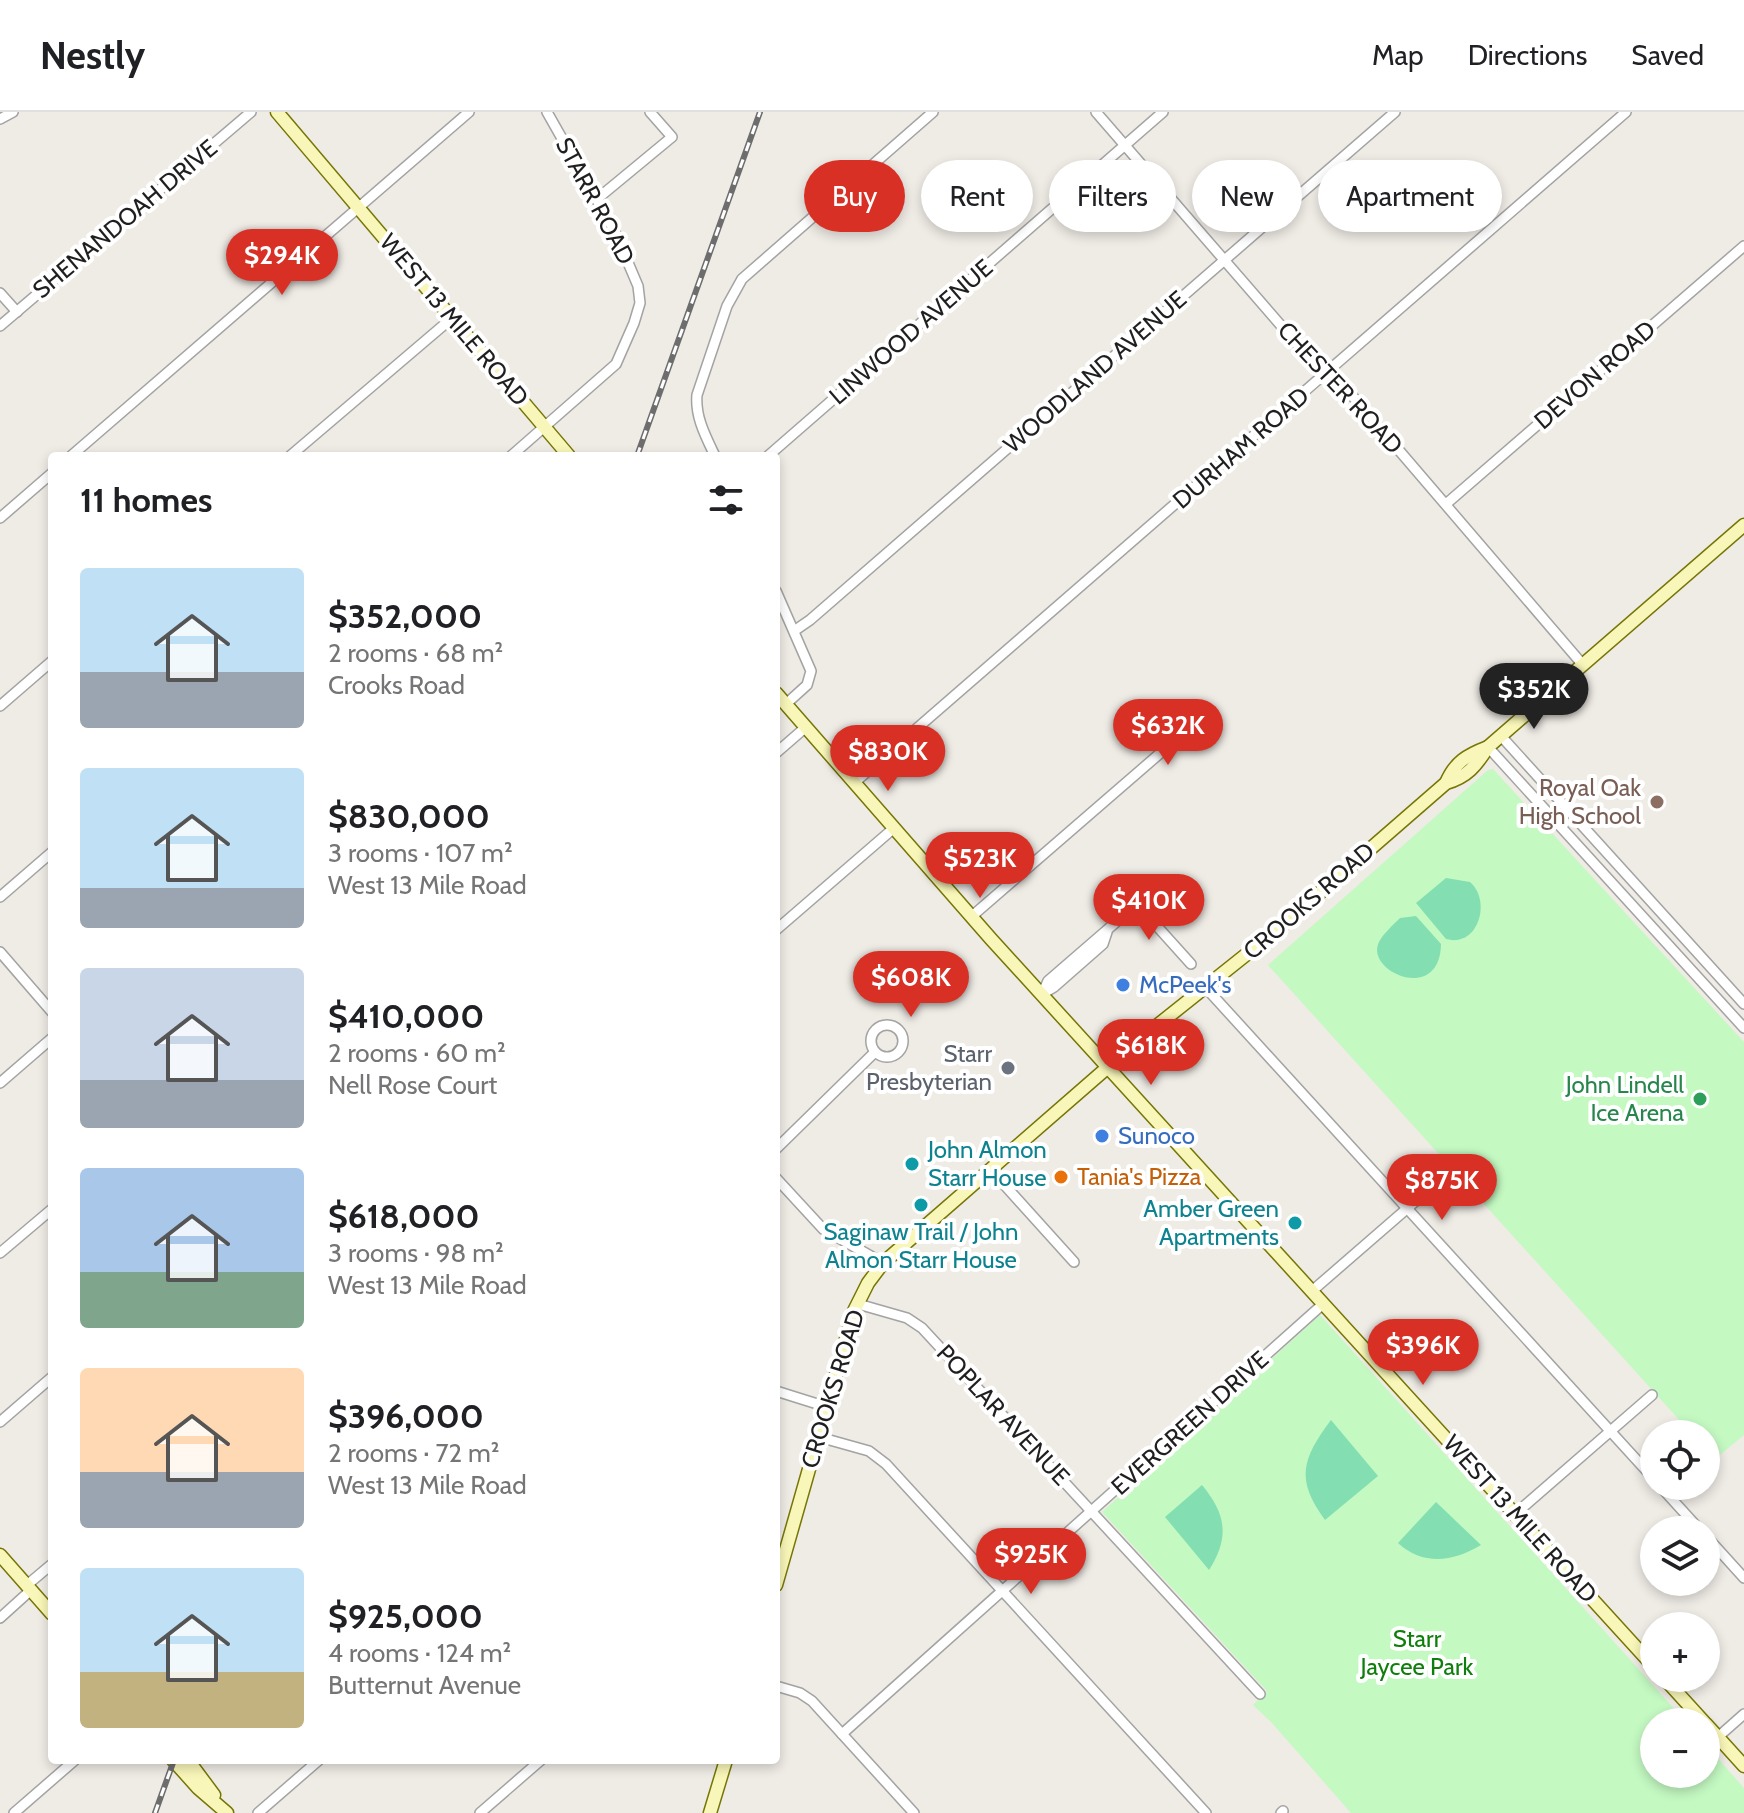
<!DOCTYPE html>
<html lang="en">
<head>
<meta charset="utf-8">
<style>
	:root { --surface:#fff; --page:#f2f2f2; --text:#202124; --muted:#757577; --line:#e0e0e0; --accent:#d93025 }
	body { margin:0; font-family:Cabin,sans-serif; background:var(--page); color:var(--text); height:100vh; display:flex; flex-direction:column; font-size:30px; white-space:nowrap }
	* { box-sizing:border-box; margin:0 }
	p { font-size:26px; color:var(--muted) }
	.icon { flex:none; width:44px; height:44px; fill:none; stroke:currentColor; stroke-width:2; stroke-linecap:round; stroke-linejoin:round }
	.map { position:relative; flex:1; overflow:hidden }
	.side { position:absolute; left:48px; top:340px; width:732px; height:1312px; display:flex; flex-direction:column; background:var(--surface); border-radius:8px; box-shadow:0 4px 12px #0003 }
	.side>* { flex:none }
	.top-card { position:absolute; left:804px; top:48px; width:760px; height:72px; display:flex; gap:16px }
	.controls { position:absolute; left:1640px; top:1308px; display:grid; gap:16px }
	.controls a { display:grid; place-items:center; width:80px; height:80px; border-radius:50%; background:var(--surface); box-shadow:0 4px 12px #0003; font-size:40px }
	.price { position:absolute; translate:-50% -68px; padding:0 18px; border-radius:28px; background:var(--accent); color:#fff; font-size:26px; line-height:52px; filter:drop-shadow(0 2px 4px #0008) }
	.price::after { content:''; position:absolute; left:50%; top:48px; width:24px; height:18px; margin-left:-12px; background:inherit; clip-path:polygon(0 0,100% 0,50% 100%) }
	.price.active { background:#222; color:#fff }
	ul { padding:0; list-style:none }
	li { display:flex; align-items:center; gap:24px; height:200px; padding:0 32px }
	li span { display:grid; place-items:center; flex:none; width:224px; height:160px; border-radius:8px; color:#555 }
	li>.icon { margin-inline-start:auto }
	span .icon { width:96px; height:96px; fill:#fffc; stroke-width:1 }
	li b { font-size:34px }
	h2 { display:flex; justify-content:space-between; align-items:center; height:96px; padding:0 32px; font-size:34px }
	.pill { padding:0 28px; border-radius:36px; background:var(--surface); box-shadow:0 4px 12px #0003; font-size:28px; line-height:72px }
	.pill.active { background:var(--accent); color:#fff }
	header { display:flex; align-items:center; gap:48px; box-sizing:border-box; height:112px; padding:0 40px; background:var(--surface); border-bottom:2px solid var(--line) }
	header strong { font-size:38px }
	nav { display:flex; gap:44px; margin-inline-start:auto; font-size:28px }
	.map>svg:first-child { display:block }
	.park { fill:#c4f9c2 }
	.pitch { fill:#83dfb1 }
	.lines { fill:none; stroke-linecap:round; stroke-linejoin:round }
	.street-casing { stroke:#a3a3a3; stroke-width:12 }
	.secondary-casing { stroke:#767605; stroke-width:15 }
	.street { stroke:#fff; stroke-width:9 }
	.secondary { stroke:#f9f6b9; stroke-width:12 }
	.rail-casing { stroke:#6d6d6d; stroke-width:6 }
	.rail { stroke:#fff; stroke-width:3; stroke-dasharray:9; stroke-linecap:butt }
	.education-dot { fill:#8d6e63; stroke:#fff; stroke-width:3 }
	.shop-dot { fill:#3f7fe0; stroke:#fff; stroke-width:3 }
	.worship-dot { fill:#6b7280; stroke:#fff; stroke-width:3 }
	.leisure-dot { fill:#2e9e5b; stroke:#fff; stroke-width:3 }
	.culture-dot { fill:#0f9aa8; stroke:#fff; stroke-width:3 }
	.food-dot { fill:#e8710a; stroke:#fff; stroke-width:3 }
	.labels { text-anchor:middle; stroke-width:8; stroke-linejoin:round; paint-order:stroke }
	.street-label { font-size:24px; fill:#1f1f1f; stroke:#fff }
	.education-label { font-size:24px; fill:#785e54; stroke:#fff; text-anchor:end }
	.shop-label { font-size:24px; fill:#366cbe; stroke:#fff; text-anchor:start }
	.worship-label { font-size:24px; fill:#5b616d; stroke:#fff; text-anchor:end }
	.leisure-label { font-size:24px; fill:#27864d; stroke:#fff; text-anchor:end }
	.culture-label { font-size:24px; fill:#0d838f; stroke:#fff; text-anchor:start }
	.food-label { font-size:24px; fill:#c56008; stroke:#fff; text-anchor:start }
	.park-label { font-size:24px; fill:#0f7e0c; stroke:#fff }
</style>
</head>
<body>
<header>
<strong>Nestly</strong>
<nav><a>Map</a><a>Directions</a><a>Saved</a></nav>
</header>
<div class="map">
<svg width="1744" height="1701" viewBox="0 0 1744 1701">
	<rect width="100%" height="100%" fill="#efebe5"/>
	<!-- park -->
	<g class="park">
		<polygon points="1493,657 1744,930 1744,1323 1715,1347 1706,1337 1706,1322 1692,1322 1268,853 1488,658"/>
		<polygon points="1320,1203 1686,1610 1654,1610 1654,1662 1706,1662 1706,1633 1744,1676 1744,1701 1351,1701 1272,1611 1253,1593 1267,1579 1102,1400"/>
	</g>
	<!-- pitch -->
	<g class="pitch">
		<path d="M 1446,766 L 1470,770 C 1492,789 1478,836 1446,827 L 1416,791 Z"/>
		<path d="M 1416,804 L 1441,832 C 1440,893 1364,859 1379,830 C 1383,822 1393,813 1400,806 Z"/>
		<path d="M 1331,1308 L 1378,1364 L 1325,1408 C 1295,1367 1302,1347 1331,1308 Z"/>
		<path d="M 1202,1373 C 1226,1402 1230,1425 1209,1458 L 1165,1405 Z"/>
		<path d="M 1436,1390 L 1481,1433 C 1453,1450 1423,1454 1398,1431 Z"/>
	</g>
	<g class="lines">
		<!-- street casing -->
		<g class="street-casing">
			<g id="street">
				<polyline points="1096,0 1316,254 1337,266 1583,553"/>
				<polyline points="0,7 13,0"/>
				<polyline points="597,87 672,25 650,0"/>
				<polyline points="0,181 17,200"/>
				<polyline points="0,214 251,0"/>
				<polyline points="71,344 469,0"/>
				<polyline points="290,344 452,206"/>
				<polyline points="511,344 616,252 634,211 640,191 638,174 615,120 547,0"/>
				<path d="M 715,344 C 706,325 695,305 697,283 L 727,194 L 742,167 L 933,0"/>
				<polyline points="768,344 1163,0"/>
				<polyline points="1446,392 1744,134"/>
				<polyline points="0,406 52,361"/>
				<polyline points="776,479 811,559 807,573 786,592"/>
				<polyline points="794,519 810,508 1395,0"/>
				<polyline points="0,594 52,549"/>
				<polyline points="1501,624 1744,892"/>
				<polyline points="1488,635 1744,916"/>
				<polyline points="776,641 806,615"/>
				<polyline points="854,671 1626,0"/>
				<polyline points="0,785 52,740"/>
				<polyline points="971,805 1180,624"/>
				<polyline points="776,818 894,716"/>
				<polyline points="0,840 52,900"/>
				<polyline points="1206,876 1654,1367"/>
				<polyline points="1042,882 1048,869 1137,792 1191,852"/>
				<polyline points="1042,882 1054,875 1103,832 1107,820"/>
				<circle cx="887" cy="929" r="16"/>
				<polyline points="0,971 52,926"/>
				<polyline points="776,1037 875,940"/>
				<polyline points="991,1058 1074,1150"/>
				<polyline points="776,1066 823,1117 883,1151"/>
				<polyline points="0,1141 52,1097"/>
				<polyline points="1312,1179 1448,1061"/>
				<polyline points="858,1192 907,1206 922,1216 1260,1582"/>
				<polyline points="776,1279 827,1295"/>
				<polyline points="0,1310 52,1265"/>
				<polyline points="819,1325 869,1339 886,1352 1206,1701"/>
				<polyline points="1660,1374 1700,1418"/>
				<polyline points="1515,1402 1652,1283"/>
				<polyline points="1706,1424 1744,1466"/>
				<polyline points="27,1473 52,1452"/>
				<polyline points="0,1506 31,1478"/>
				<polyline points="776,1574 800,1581 812,1589 914,1701"/>
				<polyline points="842,1622 1323,1192"/>
				<polyline points="1718,1625 1744,1602"/>
				<polyline points="14,1701 75,1648"/>
				<polyline points="258,1701 319,1648"/>
				<polyline points="480,1701 541,1648"/>
				<polyline points="1281,1701 1283,1699"/>
			</g>
		</g>
		<!-- secondary casing -->
		<g class="secondary-casing">
			<g id="secondary">
				<polyline points="277,0 569,344"/>
				<polyline points="776,581 991,827 1654,1555"/>
				<path d="M 1446,671 C 1455,650 1467,643 1488,635"/>
				<polyline points="0,1443 52,1502"/>
				<path d="M 776,1473 L 854,1199 L 868,1171 L 883,1151 L 1139,928 L 1277,818 L 1446,671 C 1467,665 1476,654 1488,635 L 1744,413"/>
				<polyline points="1664,1566 1704,1610"/>
				<polyline points="1706,1612 1744,1654"/>
				<polyline points="173,1648 198,1676 227,1701"/>
				<polyline points="188,1648 214,1683"/>
				<polyline points="710,1701 726,1648"/>
			</g>
		</g>
		<!-- street -->
		<use href="#street" class="street"/>
		<!-- secondary -->
		<use href="#secondary" class="secondary"/>
		<!-- rail casing -->
		<g class="rail-casing">
			<g id="rail">
				<polyline points="637,344 760,0"/>
				<polyline points="155,1701 174,1648"/>
			</g>
		</g>
		<!-- rail -->
		<use href="#rail" class="rail"/>
	</g>
	<!-- markers -->
	<circle class="education-dot" cx="1657" cy="690" r="8"/>
	<g class="shop-dot">
		<circle cx="1123" cy="873" r="8"/>
		<circle cx="1102" cy="1024" r="8"/>
	</g>
	<circle class="worship-dot" cx="1008" cy="956" r="8"/>
	<circle class="leisure-dot" cx="1700" cy="987" r="8"/>
	<g class="culture-dot">
		<circle cx="912" cy="1052" r="8"/>
		<circle cx="921" cy="1093" r="8"/>
		<circle cx="1295" cy="1111" r="8"/>
	</g>
	<circle class="food-dot" cx="1061" cy="1065" r="8"/>
	<g class="labels">
		<!-- street labels -->
		<g class="street-label">
			<text transform="translate(595 89) rotate(62)" y="8">STARR ROAD</text>
			<text transform="translate(125 107) rotate(-40)" y="8">SHENANDOAH DRIVE</text>
			<text transform="translate(454 208) rotate(50)" y="8">WEST 13 MILE ROAD</text>
			<text transform="translate(911 220) rotate(-41)" y="8">LINWOOD AVENUE</text>
			<text transform="translate(1095 260) rotate(-41)" y="8">WOODLAND AVENUE</text>
			<text transform="translate(1595 263) rotate(-41)" y="8">DEVON ROAD</text>
			<text transform="translate(1340 276) rotate(47)" y="8">CHESTER ROAD</text>
			<text transform="translate(1241 336) rotate(-41)" y="8">DURHAM ROAD</text>
			<text transform="translate(1309 789) rotate(-41)" y="8">CROOKS ROAD</text>
			<text transform="translate(833 1277) rotate(-73)" y="8">CROOKS ROAD</text>
			<text transform="translate(1003 1303) rotate(47)" y="8">POPLAR AVENUE</text>
			<text transform="translate(1190 1311) rotate(-42)" y="8">EVERGREEN DRIVE</text>
			<text transform="translate(1520 1407) rotate(48)" y="8">WEST 13 MILE ROAD</text>
		</g>
		<!-- education labels -->
		<g class="education-label">
			<text x="1641" y="684">Royal Oak<tspan x="1641" dy="28">High School</tspan></text>
		</g>
		<!-- shop labels -->
		<g class="shop-label">
			<text x="1139" y="881">McPeek's</text>
			<text x="1118" y="1032">Sunoco</text>
		</g>
		<!-- worship labels -->
		<g class="worship-label">
			<text x="992" y="950">Starr<tspan x="992" dy="28">Presbyterian</tspan></text>
		</g>
		<!-- leisure labels -->
		<g class="leisure-label">
			<text x="1684" y="981">John Lindell<tspan x="1684" dy="28">Ice Arena</tspan></text>
		</g>
		<!-- culture labels -->
		<g class="culture-label">
			<text x="928" y="1046">John Almon<tspan x="928" dy="28">Starr House</tspan></text>
			<text x="1279" y="1105" text-anchor="end">Amber Green<tspan x="1279" dy="28">Apartments</tspan></text>
			<text x="921" y="1128" text-anchor="middle">Saginaw Trail / John<tspan x="921" dy="28">Almon Starr House</tspan></text>
		</g>
		<!-- food labels -->
		<g class="food-label">
			<text x="1077" y="1073">Tania's Pizza</text>
		</g>
		<!-- park labels -->
		<g class="park-label">
			<text x="1417" y="1535">Starr<tspan x="1417" dy="28">Jaycee Park</tspan></text>
		</g>
	</g>
</svg>
<div class="controls">
<a><svg class="icon" aria-label="locate" viewBox="0 0 24 24"><circle cx="12" cy="12" r="6"/><path d="M12 2v4M12 18v4M2 12h4M18 12h4"/></svg></a>
<a><svg class="icon" aria-label="layers" viewBox="0 0 24 24"><path d="M12 4l9 5-9 5-9-5zM3 14l9 5 9-5"/></svg></a>
<a>+</a>
<a>−</a>
</div>
<b class="price" style="left:282px;top:185px">$294K</b>
<b class="price active" style="left:1534px;top:619px">$352K</b>
<b class="price" style="left:1168px;top:655px">$632K</b>
<b class="price" style="left:888px;top:681px">$830K</b>
<b class="price" style="left:980px;top:788px">$523K</b>
<b class="price" style="left:1149px;top:830px">$410K</b>
<b class="price" style="left:911px;top:907px">$608K</b>
<b class="price" style="left:1151px;top:975px">$618K</b>
<b class="price" style="left:1442px;top:1110px">$875K</b>
<b class="price" style="left:1423px;top:1275px">$396K</b>
<b class="price" style="left:1031px;top:1484px">$925K</b>
<div class="top-card">
<a class="pill active">Buy</a>
<a class="pill">Rent</a>
<a class="pill">Filters</a>
<a class="pill">New</a>
<a class="pill">Apartment</a>
</div>
<section class="side">
<h2>11 homes<svg class="icon" aria-label="filters" viewBox="0 0 24 24"><path d="M4 7h16M4 17h16"/><circle cx="9" cy="7" r="2"/><circle cx="15" cy="17" r="2"/></svg></h2>
<ul>
<li><span style="background:linear-gradient(#bfe0f5 65%,#9aa5b1 0)"><svg class="icon" aria-label="home" viewBox="0 0 24 24"><path d="M3 11l9-7 9 7M6 9v11h12V9"/></svg></span><div><b>$352,000</b><p>2 rooms · 68 m²</p><p>Crooks Road</p></div></li>
<li><span style="background:linear-gradient(#bfe0f5 75%,#9aa5b1 0)"><svg class="icon" aria-label="home" viewBox="0 0 24 24"><path d="M3 11l9-7 9 7M6 9v11h12V9"/></svg></span><div><b>$830,000</b><p>3 rooms · 107 m²</p><p>West 13 Mile Road</p></div></li>
<li><span style="background:linear-gradient(#c9d6e8 70%,#9aa5b1 0)"><svg class="icon" aria-label="home" viewBox="0 0 24 24"><path d="M3 11l9-7 9 7M6 9v11h12V9"/></svg></span><div><b>$410,000</b><p>2 rooms · 60 m²</p><p>Nell Rose Court</p></div></li>
<li><span style="background:linear-gradient(#a9c7e8 65%,#7fa58c 0)"><svg class="icon" aria-label="home" viewBox="0 0 24 24"><path d="M3 11l9-7 9 7M6 9v11h12V9"/></svg></span><div><b>$618,000</b><p>3 rooms · 98 m²</p><p>West 13 Mile Road</p></div></li>
<li><span style="background:linear-gradient(#ffd9b3 65%,#9aa5b1 0)"><svg class="icon" aria-label="home" viewBox="0 0 24 24"><path d="M3 11l9-7 9 7M6 9v11h12V9"/></svg></span><div><b>$396,000</b><p>2 rooms · 72 m²</p><p>West 13 Mile Road</p></div></li>
<li><span style="background:linear-gradient(#bfe0f5 65%,#c2b280 0)"><svg class="icon" aria-label="home" viewBox="0 0 24 24"><path d="M3 11l9-7 9 7M6 9v11h12V9"/></svg></span><div><b>$925,000</b><p>4 rooms · 124 m²</p><p>Butternut Avenue</p></div></li>
</ul>
</section>
</div>
</body>
</html>
